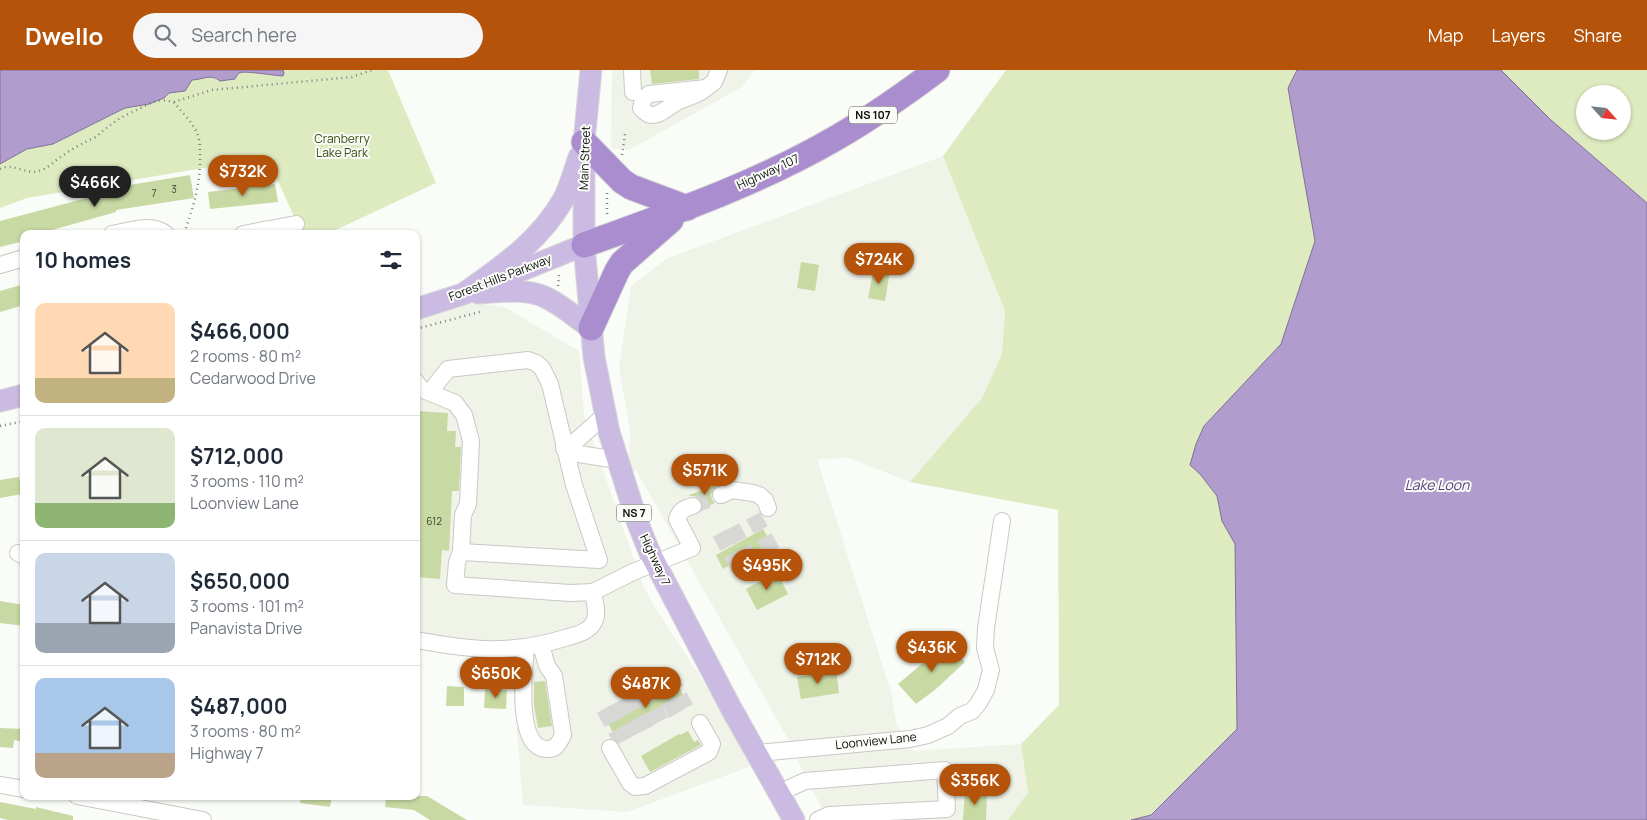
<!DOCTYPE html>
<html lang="en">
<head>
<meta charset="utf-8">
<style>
	:root { --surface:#fff; --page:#f6f6f7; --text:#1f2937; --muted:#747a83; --line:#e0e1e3; --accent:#b45309 }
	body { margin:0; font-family:Manrope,sans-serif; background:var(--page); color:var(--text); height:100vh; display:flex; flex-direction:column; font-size:19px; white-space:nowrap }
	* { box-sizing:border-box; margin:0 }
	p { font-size:16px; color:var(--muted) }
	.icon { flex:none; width:28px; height:28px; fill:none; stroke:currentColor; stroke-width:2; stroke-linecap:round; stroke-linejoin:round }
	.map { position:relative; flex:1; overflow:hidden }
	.side { position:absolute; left:20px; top:160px; width:400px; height:570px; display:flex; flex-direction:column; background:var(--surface); border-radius:10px; box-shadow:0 1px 4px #0004 }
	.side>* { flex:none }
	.needle { width:32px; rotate:117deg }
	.tools { position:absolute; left:1576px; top:15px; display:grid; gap:10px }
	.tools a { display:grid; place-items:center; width:55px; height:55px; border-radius:50%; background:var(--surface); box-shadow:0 1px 4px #0004; font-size:25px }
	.price { position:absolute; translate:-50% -42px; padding:0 11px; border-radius:18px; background:var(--accent); color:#fff; font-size:16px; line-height:32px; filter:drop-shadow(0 1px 2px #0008) }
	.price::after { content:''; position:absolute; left:50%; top:30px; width:15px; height:11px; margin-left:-8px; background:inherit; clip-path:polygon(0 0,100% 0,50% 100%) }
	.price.active { background:#222; color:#fff }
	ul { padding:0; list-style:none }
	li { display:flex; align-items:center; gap:15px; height:125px; padding:0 15px }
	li+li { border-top:1px solid var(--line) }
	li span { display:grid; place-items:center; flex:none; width:140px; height:100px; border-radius:10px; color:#555 }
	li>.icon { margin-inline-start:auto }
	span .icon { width:60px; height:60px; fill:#fffc; stroke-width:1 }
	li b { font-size:21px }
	h2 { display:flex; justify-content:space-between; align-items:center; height:60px; padding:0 15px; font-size:21px }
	header { display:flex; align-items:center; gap:30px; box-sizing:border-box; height:70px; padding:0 25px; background:var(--accent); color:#fff }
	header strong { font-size:24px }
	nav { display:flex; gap:28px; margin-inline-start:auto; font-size:18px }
	.search { width:350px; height:45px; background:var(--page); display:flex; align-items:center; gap:12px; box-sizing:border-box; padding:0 18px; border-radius:28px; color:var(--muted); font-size:19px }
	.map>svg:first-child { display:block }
	.built { fill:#eff3e8 }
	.green { fill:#deebc1; fill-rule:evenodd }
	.water { fill:#b19cce; stroke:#807194 }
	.building { fill:#c8d9a3 }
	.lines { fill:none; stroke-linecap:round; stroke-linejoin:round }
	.minor-tunnel { stroke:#d7d8d5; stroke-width:16; stroke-dasharray:16 8; stroke-linecap:butt }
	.minor-casing { stroke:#c8c9c5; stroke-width:18 }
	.major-casing { stroke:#d8d8d8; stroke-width:23 }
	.highway-casing { stroke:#d8d8d8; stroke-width:27 }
	.path { stroke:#7e7f7d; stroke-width:2.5; stroke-dasharray:1 4; stroke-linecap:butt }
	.minor { stroke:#fff; stroke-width:16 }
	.major { stroke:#cbbbe2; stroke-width:21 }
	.highway { stroke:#a98dce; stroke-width:25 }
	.labels { text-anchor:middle; stroke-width:4; stroke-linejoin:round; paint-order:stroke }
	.number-label { font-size:10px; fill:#3c4132 }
	.shield { fill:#fafcf8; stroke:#555554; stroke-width:1 }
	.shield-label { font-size:11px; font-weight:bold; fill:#0e0e0d }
	.park-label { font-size:12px; fill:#3c4a0e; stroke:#fafcf8 }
	.street-label { font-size:12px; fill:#0e0e0d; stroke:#fafcf8 }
	.water-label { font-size:14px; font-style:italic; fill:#5a3c7b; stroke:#fafcf8 }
</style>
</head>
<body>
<header>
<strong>Dwello</strong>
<div class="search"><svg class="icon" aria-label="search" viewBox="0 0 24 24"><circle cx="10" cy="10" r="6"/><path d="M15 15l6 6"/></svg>Search here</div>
<nav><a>Map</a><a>Layers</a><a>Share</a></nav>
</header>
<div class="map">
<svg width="1647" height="750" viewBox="0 0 1647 750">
	<rect width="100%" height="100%" fill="#fafcf8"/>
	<!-- built -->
	<g class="built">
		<polygon points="612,0 755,0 742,17 629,80 611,78"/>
		<polygon points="943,86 1005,241 1002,284 982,328 910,412 849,388 817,389 891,622 897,656 914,681 1021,674 1028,722 1008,750 828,750 800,695 793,678 636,400 627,402 631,365 619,298 631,216 668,188"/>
		<polygon points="458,230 504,237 579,281 584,345 642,513 651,531 757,694 627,742 523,735 510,574 488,576 416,562 416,240"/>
	</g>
	<!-- green -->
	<g class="green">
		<path d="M 283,0 L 388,0 L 436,113 L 327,164 L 302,164 L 267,87 L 27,128 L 0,138 L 0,94 L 27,79 L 53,74 L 125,38 L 149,34 L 164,28 L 169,23 L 185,21 L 192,10 L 210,7 L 224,11 L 235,9 C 236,7 237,5 239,3 C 243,0 276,6 283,6 Z"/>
		<polygon points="1006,0 1297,0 1288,18 1315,171 1281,274 1204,356 1190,395 1200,404 1217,426 1222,451 1235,474 1237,659 1150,745 1131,750 1008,750 1028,722 1021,674 1059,635 1058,440 910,412 982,328 1002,284 1005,241 943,86"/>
		<path d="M 1501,0 L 1647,0 L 1647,133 L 1551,50 ZM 1585,24 L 1622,24 L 1622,61 L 1585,61 Z"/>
	</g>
	<!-- water -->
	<g class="water">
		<path d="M 0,0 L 283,0 L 284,3 L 283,6 C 276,6 243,0 239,3 C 237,5 236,7 235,9 L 220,11 C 211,3 202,10 192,10 L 185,21 L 169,23 L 164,28 L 149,34 L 125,38 L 53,74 L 27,79 L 0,94 Z"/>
		<polygon points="1297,0 1501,0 1551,50 1647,133 1647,750 1131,750 1151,745 1237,659 1235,474 1222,451 1217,426 1200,404 1190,395 1196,374 1204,356 1281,274 1315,171 1288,18"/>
	</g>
	<!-- building -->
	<g class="building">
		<polygon points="650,0 699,0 699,9 652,14"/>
		<polygon points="190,105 194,128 116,140 116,142 45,162 45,164 24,164 24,171 0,177 0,151 125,118 124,116"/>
		<polygon points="275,114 278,132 210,139 208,122"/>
		<polygon points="801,192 819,195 815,221 797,218"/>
		<polygon points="874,198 890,201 885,231 868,228"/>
		<polygon points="24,214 24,235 0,242 0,221"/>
		<polygon points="416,341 448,343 447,361 456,361 455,377 461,377 459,421 452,421 449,481 442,480 440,509 416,507"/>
		<polygon points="19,407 22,424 0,428 0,410"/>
		<polygon points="717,415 711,425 712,430 715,433 703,438 702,433 700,429 695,426 690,426 689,425"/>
		<polygon points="763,459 771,473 723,499 716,485"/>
		<polygon points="777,502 788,524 757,540 746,519"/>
		<polygon points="0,531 24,535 24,556 0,553"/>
		<polygon points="948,572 965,592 936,619 916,634 898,614"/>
		<polygon points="836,600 839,623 801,629 797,607"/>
		<polygon points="545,611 552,656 538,658 534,635 534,612"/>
		<polygon points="677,613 684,627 614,665 607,651"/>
		<polygon points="447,616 464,617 464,636 446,636"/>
		<polygon points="485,619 507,620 506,639 484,638"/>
		<polygon points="0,658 24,659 24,672 14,670 13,678 0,677"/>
		<polygon points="688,661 694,672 698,670 701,675 650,702 641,686 679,664 680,665"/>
		<polygon points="965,721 987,722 986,750 963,750"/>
		<polygon points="301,726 332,726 330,737 300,733"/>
		<polygon points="386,726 427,726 467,750 430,750 414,740 385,737"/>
		<polygon points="0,732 36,739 36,737 73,746 73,750 8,750 0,748"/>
	</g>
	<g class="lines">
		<!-- minor-tunnel -->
		<g class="minor-tunnel">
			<polyline points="693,436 721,425"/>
			<polyline points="753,446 775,486"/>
			<polyline points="732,457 754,497"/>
			<polyline points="720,463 742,504"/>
			<polyline points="668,605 686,638"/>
			<polyline points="657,610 676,644"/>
			<polyline points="643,618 661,651"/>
			<polyline points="629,625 647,659"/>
			<polyline points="615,633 633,666"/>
			<polyline points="604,639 622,672"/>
		</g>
		<!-- minor casing -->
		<g class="minor-casing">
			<g id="minor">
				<polyline points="632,0 633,22"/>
				<path d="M 706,18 C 697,26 687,27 677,32 C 669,36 660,46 651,45 C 647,45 644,41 641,38 L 643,29 L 649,24 Z"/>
				<polyline points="706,18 714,12 719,0"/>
				<path d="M 112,164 C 130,161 151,152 166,164"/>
				<polyline points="243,164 296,154"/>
				<polyline points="0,195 24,188"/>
				<polyline points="416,312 421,319 455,333 464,345 471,371 468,434 463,445 461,482 457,492 455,515 570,523 593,522"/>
				<polyline points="430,322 448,299 528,290 536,293 542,298 550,314 574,415 599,490 461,482"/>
				<polyline points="564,378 579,384 617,390"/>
				<polyline points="564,378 577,370 605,345"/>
				<polyline points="721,425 732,420 753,423 759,425 765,430 768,438"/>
				<polyline points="18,483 24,486"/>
				<path d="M 416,570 C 471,580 510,585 565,568 C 575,565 588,563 594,552 C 599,543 594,531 593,522 L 633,502 L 692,478 L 677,449 C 680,440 685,438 693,436"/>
				<path d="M 526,578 C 524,599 515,677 546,679 C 556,680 559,673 563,665 L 554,606 L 547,596 L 541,575"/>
				<polyline points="610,678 630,713 635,717 645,716 709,682 712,674 700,653"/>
				<polyline points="758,683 910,669 928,665 948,656 960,646 972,641 978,634 986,620 991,600 985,578 986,558 1002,451"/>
				<polyline points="0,715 24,719"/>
				<polyline points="779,723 805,711 945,700 947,739 829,745 818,750"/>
				<polyline points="77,726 203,750"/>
			</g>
		</g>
		<!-- major casing -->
		<g class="major-casing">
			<g id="major">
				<polyline points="591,0 584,72 584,175 594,287 609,362 637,451 649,481 731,638 794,750"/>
				<path d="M 478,223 C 500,222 525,218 545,227 C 562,235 576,248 591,258"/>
				<path d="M 463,224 C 501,197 539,172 563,130 C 570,117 574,101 579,87"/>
				<polyline points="416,239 463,224 584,175"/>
				<polyline points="0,331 24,325"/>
			</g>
		</g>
		<!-- highway casing -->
		<g class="highway-casing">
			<g id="highway">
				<polyline points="584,72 622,111 631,117 687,138"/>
				<path d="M 584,175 C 670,144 757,114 836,68 C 871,48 905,24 937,0"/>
				<polyline points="591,258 617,201 622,193 671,150"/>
			</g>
		</g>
		<!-- path -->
		<g class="path">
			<path d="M 174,32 C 182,43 194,53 198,66 C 200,72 200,79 200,85 C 201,113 193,138 184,164"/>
			<polyline points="622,85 625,64"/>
			<path d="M 0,99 C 13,92 25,105 39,101 C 48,99 56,89 65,84 C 75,77 85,72 96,67 L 100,63 L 120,48 L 153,32 L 162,30 L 174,32 L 212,20 L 352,7 L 372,0"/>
			<polyline points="607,123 607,147"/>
			<polyline points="558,216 559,205"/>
			<polyline points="416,259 483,241"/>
			<polyline points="0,356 24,351"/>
		</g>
		<!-- minor -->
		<use href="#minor" class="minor"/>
		<!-- major -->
		<use href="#major" class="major"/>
		<!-- highway -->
		<use href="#highway" class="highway"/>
	</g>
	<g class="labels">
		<!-- number labels -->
		<g class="number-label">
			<text x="174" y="123">3</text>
			<text x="154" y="127">7</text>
			<text x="434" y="455">612</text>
		</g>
		<!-- shield labels -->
		<g class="shield">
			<rect x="849" y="36.5" width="48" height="17" rx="4"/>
			<rect x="616.5" y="434.5" width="35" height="17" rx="4"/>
		</g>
		<g class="shield-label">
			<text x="873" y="49">NS 107</text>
			<text x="634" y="447">NS 7</text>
		</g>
		<!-- park labels -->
		<g class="park-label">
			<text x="342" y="73">Cranberry<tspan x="342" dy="14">Lake Park</tspan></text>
		</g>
		<!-- street labels -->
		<g class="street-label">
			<text transform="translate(585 88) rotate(-88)" y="4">Main Street</text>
			<text transform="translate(768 102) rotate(-25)" y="4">Highway 107</text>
			<text transform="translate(500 208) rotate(-21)" y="4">Forest Hills Parkway</text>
			<text transform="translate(655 490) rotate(65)" y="4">Highway 7</text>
			<text transform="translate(876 671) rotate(-6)" y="4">Loonview Lane</text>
		</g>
		<!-- water labels -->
		<g class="water-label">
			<text x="1437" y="420">Lake Loon</text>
		</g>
	</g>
</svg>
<div class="tools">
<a><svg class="needle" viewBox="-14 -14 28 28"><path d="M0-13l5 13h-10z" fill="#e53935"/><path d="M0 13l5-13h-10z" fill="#747a83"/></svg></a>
</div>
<b class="price" style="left:243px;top:127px">$732K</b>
<b class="price active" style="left:95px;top:138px">$466K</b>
<b class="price" style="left:879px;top:215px">$724K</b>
<b class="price" style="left:705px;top:426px">$571K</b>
<b class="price" style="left:767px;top:521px">$495K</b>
<b class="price" style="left:932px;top:603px">$436K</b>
<b class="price" style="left:818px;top:615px">$712K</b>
<b class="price" style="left:496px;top:629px">$650K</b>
<b class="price" style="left:646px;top:639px">$487K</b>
<b class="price" style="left:975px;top:736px">$356K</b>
<section class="side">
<h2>10 homes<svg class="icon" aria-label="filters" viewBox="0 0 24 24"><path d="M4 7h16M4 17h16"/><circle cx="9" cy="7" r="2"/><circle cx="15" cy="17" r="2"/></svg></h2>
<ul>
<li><span style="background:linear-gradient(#ffd9b3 75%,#c2b280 0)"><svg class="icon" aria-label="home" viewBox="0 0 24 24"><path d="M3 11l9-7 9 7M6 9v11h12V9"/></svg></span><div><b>$466,000</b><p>2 rooms · 80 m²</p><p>Cedarwood Drive</p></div></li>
<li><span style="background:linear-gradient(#dfe7d0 75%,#8fb573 0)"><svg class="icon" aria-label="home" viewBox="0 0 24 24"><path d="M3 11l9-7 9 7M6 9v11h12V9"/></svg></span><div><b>$712,000</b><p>3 rooms · 110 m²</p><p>Loonview Lane</p></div></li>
<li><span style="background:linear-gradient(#c9d6e8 70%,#9aa5b1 0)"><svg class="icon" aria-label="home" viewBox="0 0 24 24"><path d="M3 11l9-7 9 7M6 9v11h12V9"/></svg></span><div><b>$650,000</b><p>3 rooms · 101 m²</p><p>Panavista Drive</p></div></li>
<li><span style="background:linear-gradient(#a9c7e8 75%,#b9a48a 0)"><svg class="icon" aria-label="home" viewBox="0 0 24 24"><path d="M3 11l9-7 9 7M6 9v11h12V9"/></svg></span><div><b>$487,000</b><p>3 rooms · 80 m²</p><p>Highway 7</p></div></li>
</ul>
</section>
</div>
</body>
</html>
